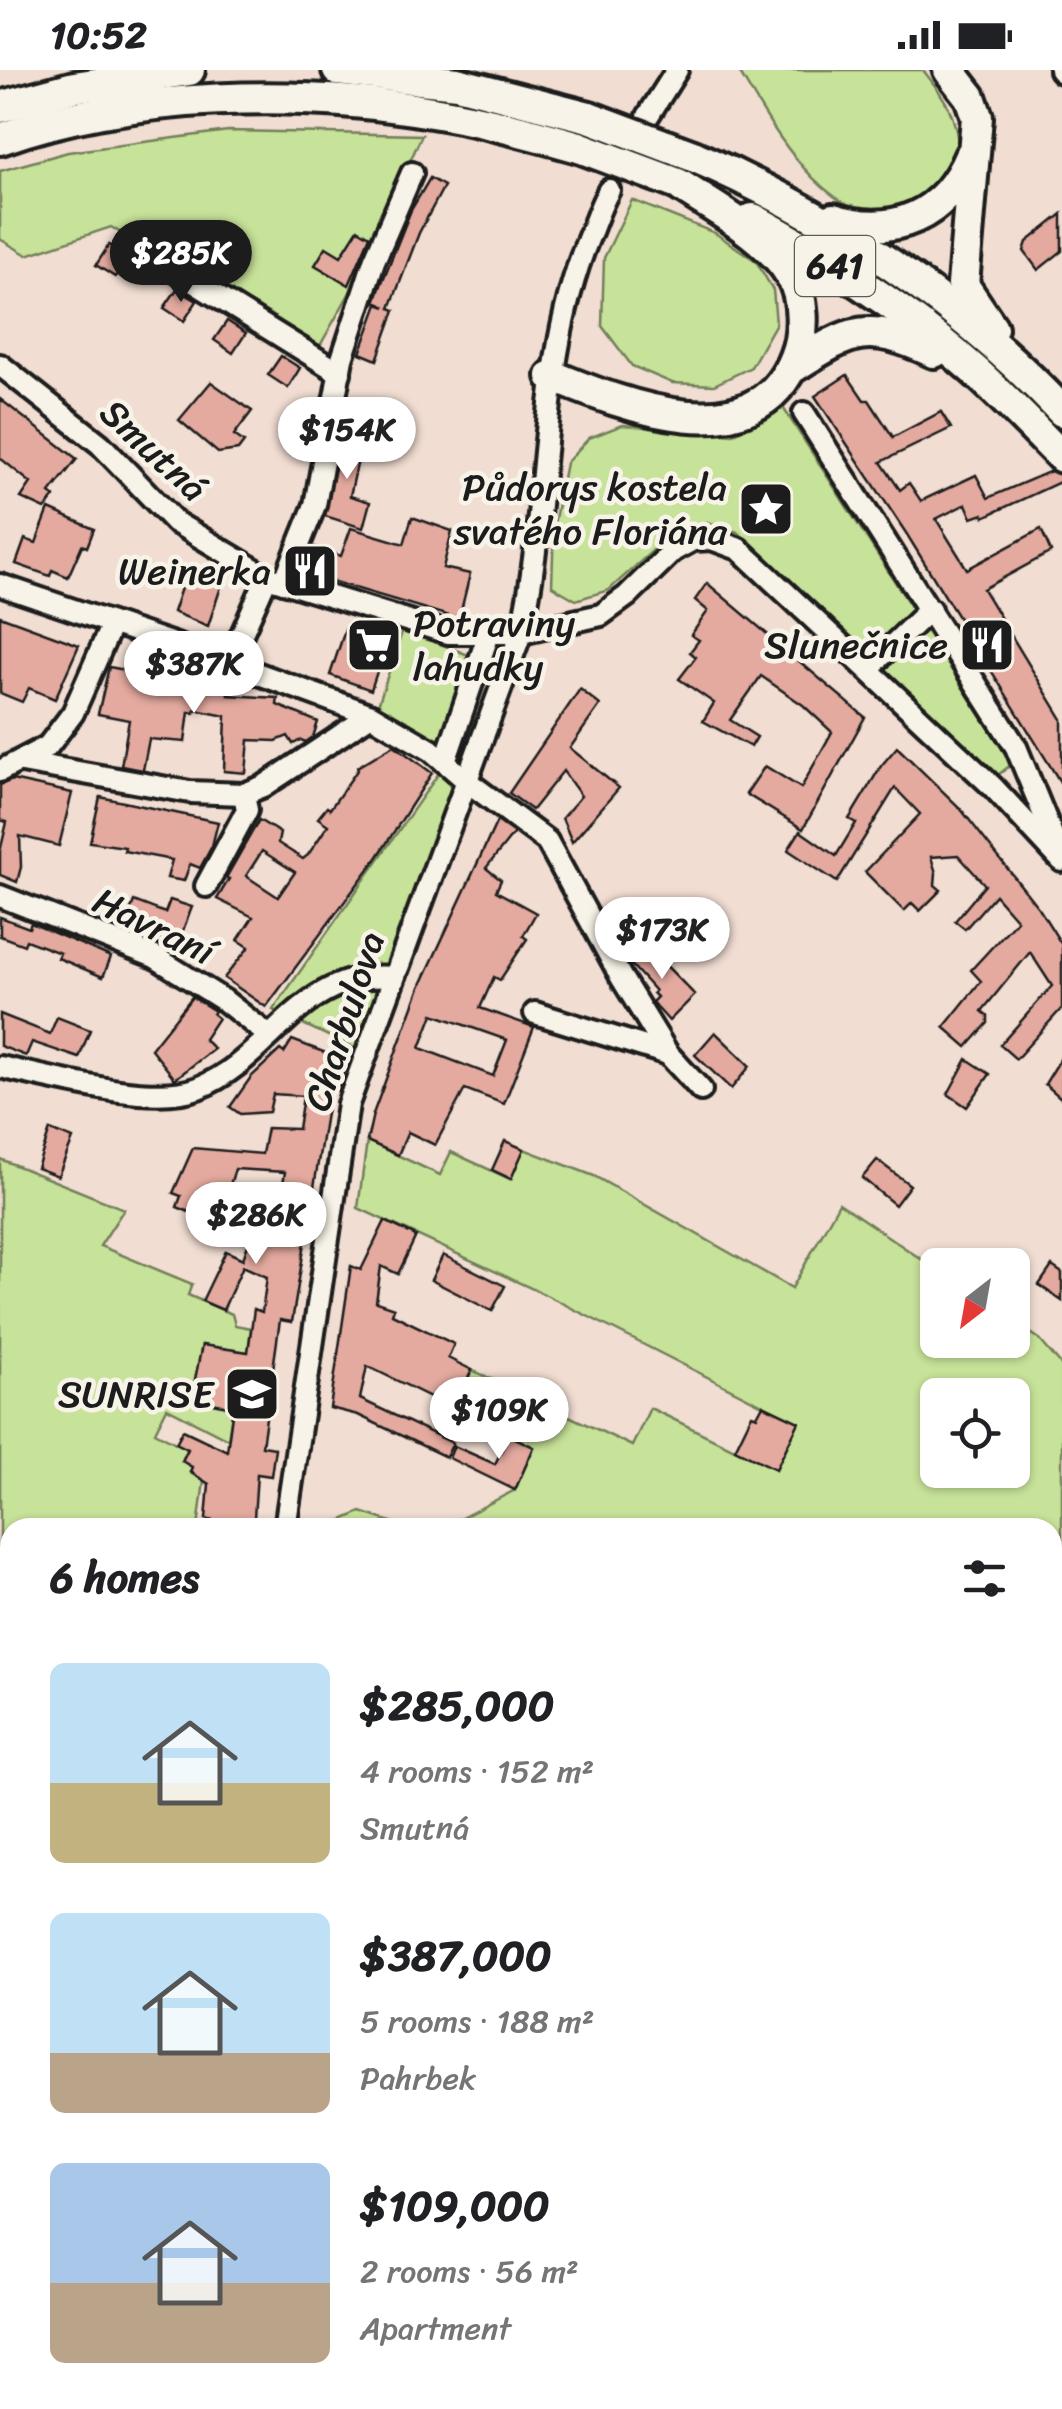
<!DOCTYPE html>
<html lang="en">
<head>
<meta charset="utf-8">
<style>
	:root { --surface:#fff; --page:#f2f2f2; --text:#202124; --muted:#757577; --accent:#1c1c1c }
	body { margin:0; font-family:Sriracha,sans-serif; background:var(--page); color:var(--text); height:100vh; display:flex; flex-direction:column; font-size:38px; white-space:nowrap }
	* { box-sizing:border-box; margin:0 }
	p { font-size:32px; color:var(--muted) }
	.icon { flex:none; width:55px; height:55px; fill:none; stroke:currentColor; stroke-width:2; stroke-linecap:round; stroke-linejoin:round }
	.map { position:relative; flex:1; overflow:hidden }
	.panel { position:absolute; left:0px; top:1448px; width:1062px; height:892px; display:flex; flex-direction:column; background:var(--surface); border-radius:30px 30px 0 0; box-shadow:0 2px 8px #0004 }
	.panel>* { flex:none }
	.needle { width:65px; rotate:211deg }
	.controls { position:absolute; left:920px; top:1178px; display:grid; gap:20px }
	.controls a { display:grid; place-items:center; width:110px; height:110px; border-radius:15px; background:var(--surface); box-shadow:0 2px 8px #0004; font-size:50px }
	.price { position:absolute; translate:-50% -85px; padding:0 22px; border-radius:35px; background:#fff; color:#222; font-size:32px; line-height:65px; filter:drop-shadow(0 2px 5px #0008) }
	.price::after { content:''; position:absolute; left:50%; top:60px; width:30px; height:22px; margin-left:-15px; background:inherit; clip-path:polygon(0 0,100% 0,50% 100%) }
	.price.selected { background:var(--accent); color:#fff }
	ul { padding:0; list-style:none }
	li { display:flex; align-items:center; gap:30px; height:250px; padding:0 50px }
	li span { display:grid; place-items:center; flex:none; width:280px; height:200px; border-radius:15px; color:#555 }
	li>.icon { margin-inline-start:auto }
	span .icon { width:120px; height:120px; fill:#fffc; stroke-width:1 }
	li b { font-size:42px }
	h2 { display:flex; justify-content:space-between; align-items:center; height:120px; padding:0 50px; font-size:42px }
	.status { display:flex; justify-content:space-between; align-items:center; height:70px; padding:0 50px; background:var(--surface); direction:ltr }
	.status svg { height:28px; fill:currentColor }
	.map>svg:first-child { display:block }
	.green { fill:#c7e299; stroke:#727f5a; stroke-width:2.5; fill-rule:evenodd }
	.building { fill:#e4aa9f; stroke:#1c1c1c; stroke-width:2.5; fill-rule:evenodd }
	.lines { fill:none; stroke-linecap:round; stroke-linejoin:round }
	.minor-casing { stroke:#1c1c1c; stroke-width:28 }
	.highway-casing { stroke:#1c1c1c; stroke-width:38 }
	.minor { stroke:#f7f3e8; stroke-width:20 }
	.highway { stroke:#f7f3e8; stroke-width:30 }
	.highway-bridge-casing { stroke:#1c1c1c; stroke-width:38; stroke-linecap:butt }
	.highway-bridge { stroke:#f7f3e8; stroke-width:30 }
	.labels { text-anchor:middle; stroke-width:9; stroke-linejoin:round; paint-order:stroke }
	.shield { fill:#f7f3e8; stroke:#5e5c59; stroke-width:2.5 }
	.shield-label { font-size:35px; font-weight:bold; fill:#1c1c1c }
	.street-label { font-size:38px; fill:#1c1c1c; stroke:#f7f3e8 }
	.poi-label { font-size:38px; fill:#1c1c1c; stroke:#f7f3e8; text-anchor:end }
</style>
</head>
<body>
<div class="status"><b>10:52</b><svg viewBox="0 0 49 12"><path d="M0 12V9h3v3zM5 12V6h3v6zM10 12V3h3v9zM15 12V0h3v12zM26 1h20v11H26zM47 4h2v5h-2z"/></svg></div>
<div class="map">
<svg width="1062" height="2339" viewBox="0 0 1062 2339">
	<rect width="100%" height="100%" fill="#f1ddd2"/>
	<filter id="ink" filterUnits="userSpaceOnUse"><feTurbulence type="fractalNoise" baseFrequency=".01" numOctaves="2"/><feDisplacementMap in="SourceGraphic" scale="20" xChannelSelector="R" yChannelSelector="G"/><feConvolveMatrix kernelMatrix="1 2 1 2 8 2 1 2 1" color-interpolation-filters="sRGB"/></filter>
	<g filter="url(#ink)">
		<!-- green -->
		<g class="green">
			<path d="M 738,0 L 923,0 C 946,29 956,44 959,81 L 921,135 C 910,138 895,144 883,144 C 818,144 767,48 738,0 Z"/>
			<polygon points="228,61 422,65 349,224 317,281 111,157 27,185 0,169 0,101 68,82"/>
			<polygon points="632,130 715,163 756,191 773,220 776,253 751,297 714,315 672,313 632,296 602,256 604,188"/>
			<polygon points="782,336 1012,694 998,705 738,462 707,452 680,456 609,520 576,530 552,516 554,454 566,393 589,368 622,355 733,364"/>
			<polygon points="403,559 476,588 445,681 376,641"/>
			<polygon points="441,700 454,723 358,980 273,940"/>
			<path d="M 367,1071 L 440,1105 L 451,1082 L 510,1109 L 524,1079 L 594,1106 L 792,1218 L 839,1133 L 937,1200 L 938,1270 L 1012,1270 L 1013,1251 L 1038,1268 L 1062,1296 L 1062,1712 L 1053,1716 L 1052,1458 L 444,1457 L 515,1420 L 533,1378 L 453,1338 L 472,1300 L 632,1376 L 650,1338 L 776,1399 L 798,1353 L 544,1224 L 358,1138 ZM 938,1325 L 1012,1325 L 1012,1400 L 938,1400 Z"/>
			<polygon points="0,1089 124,1139 100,1176 192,1214 188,1225 232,1244 235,1255 251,1258 248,1282 202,1276 233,1337 228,1369 167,1338 155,1362 187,1379 182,1391 192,1397 190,1403 204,1411 198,1457 10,1458 10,2196 0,2192"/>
			<polygon points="361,1442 406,1457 326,1457"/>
			<polygon points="378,2330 462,2330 459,2339 402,2339"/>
		</g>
		<!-- building -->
		<g class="building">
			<polygon points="430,108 444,116 419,163 397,220 390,238 395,240 377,290 360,283 378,234 386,237 375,232 381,215 411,140"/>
			<polygon points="1062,144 1062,181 1038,200 1024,181 1027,172"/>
			<polygon points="358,159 370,166 349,215 315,195 326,177 341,186"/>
			<polygon points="109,175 128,188 115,207 96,195"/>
			<polygon points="177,219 197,231 184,251 164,238"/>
			<polygon points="227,251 246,263 233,283 214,270"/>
			<polygon points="281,286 300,298 288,318 268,305"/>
			<polygon points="847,305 864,330 869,330 893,367 941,342 951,358 881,392 900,420 909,413 921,431 976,405 988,428 1051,401 1062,405 1062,411 984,447 983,444 972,448 966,434 936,449 967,499 1041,459 1051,482 983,519 1062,649 1062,715 906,463 815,326"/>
			<polygon points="211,312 252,341 234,365 244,372 238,380 218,383 179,350"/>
			<polygon points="0,329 77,389 50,423 55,427 45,439 21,428 31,413 0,388"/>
			<polygon points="343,357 364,363 350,426 370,432 363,458 325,446"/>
			<polygon points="49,439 94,459 87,477 82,475 68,507 52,500 50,506 16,494 25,469 36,473"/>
			<polygon points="412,447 452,461 443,498 470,504 459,549 321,508 310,493 315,477 341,486 351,458 404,474"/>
			<polygon points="188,497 223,511 208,556 173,542"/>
			<polygon points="707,513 865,647 803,759 746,724 765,696 801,718 832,662 803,635 761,606 730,650 757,667 751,677 703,651 714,633 679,609 696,587 690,582 699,570 691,565 708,541 695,530"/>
			<polygon points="0,546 79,575 55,629 29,618 22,632 0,623"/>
			<polygon points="347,554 388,568 371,620 330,605"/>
			<polygon points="109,597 228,619 228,625 278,628 277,635 318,652 313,667 306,672 301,670 293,674 288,666 276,671 249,670 246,703 224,701 226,646 195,640 194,643 189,642 185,672 149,669 143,700 121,696 129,650 98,644"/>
			<polygon points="580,619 600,635 570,678 619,718 572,772 562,748 581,726 563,701 532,740 509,723"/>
			<path d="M 394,675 L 432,703 L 377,788 L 266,937 L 224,908 L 249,877 L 238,870 L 253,847 L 217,829 L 229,809 L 226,808 L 259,750 L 280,763 L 278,773 L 303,789 L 308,785 L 328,755 L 318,748 L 327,737 L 330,739 L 358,699 L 357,697 ZM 262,781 L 295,802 L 278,827 L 246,806 Z"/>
			<polygon points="897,677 960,738 1040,840 1062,875 1062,938 1016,989 1000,975 1052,916 1030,882 982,941 988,946 988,953 967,977 944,957 981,911 971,900 1017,850 995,825 965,859 955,851 985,815 958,785 931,787 936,803 935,815 941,820 920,841 912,833 904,841 865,802 920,744 895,718 837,812 788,780 800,761 836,786 856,753 849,749 881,696"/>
			<polygon points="12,710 72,723 59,776 20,766 21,797 17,812 0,805 0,782 7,752 0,750 0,715"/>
			<polygon points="100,727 218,752 212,776 200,798 190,794 184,811 167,808 172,790 124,781 125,777 90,772"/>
			<path d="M 497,751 L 514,763 L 486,798 L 501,810 L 496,821 L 536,843 L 523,866 L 527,869 L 500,910 L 494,907 L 480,938 L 534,957 L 504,1034 L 465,1019 L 435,1075 L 408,1062 L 398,1085 L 367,1071 L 373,1044 L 420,917 ZM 433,944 L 507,970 L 493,1006 L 420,978 Z"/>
			<polygon points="170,830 192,837 177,876 125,855 134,831 165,843"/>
			<polygon points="0,847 29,858 31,853 111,887 103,907 58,888 60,883 26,870 24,875 0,866"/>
			<polygon points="644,873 695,925 669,951 652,932 657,927 653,923 655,921 628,891"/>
			<polygon points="192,927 215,941 213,944 218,948 204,969 214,979 175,1009 151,979"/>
			<polygon points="0,944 50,964 57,947 90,960 79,988 32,972 26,986 0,976"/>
			<polygon points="715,962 750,996 731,1019 695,985"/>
			<path d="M 292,970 L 347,991 L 337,1021 L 330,1019 L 292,1252 L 280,1250 L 262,1376 L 275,1378 L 271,1406 L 257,1404 L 254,1448 L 249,1458 L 225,1458 L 226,1455 L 206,1449 L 209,1414 L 190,1402 L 192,1397 L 182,1391 L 188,1379 L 176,1373 L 183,1360 L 227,1381 L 233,1337 L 191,1329 L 202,1275 L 248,1282 L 254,1239 L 262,1242 L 267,1207 L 243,1196 L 223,1240 L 202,1231 L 226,1181 L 243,1189 L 256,1152 L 203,1134 L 199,1146 L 177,1137 L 181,1126 L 173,1123 L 193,1078 L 262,1084 L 267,1058 L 298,1059 L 303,1026 L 273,1024 L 269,1042 L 240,1044 L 230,1037 L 251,1007 L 280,980 L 284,983 ZM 235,1099 L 285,1102 L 278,1144 L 230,1129 L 231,1125 L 227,1124 Z"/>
			<polygon points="1062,986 1062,1029 1045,1014"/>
			<polygon points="967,989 990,1004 967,1037 948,1024"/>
			<polygon points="50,1060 73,1069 58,1106 37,1098"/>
			<polygon points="505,1071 524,1079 511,1109 492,1100"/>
			<polygon points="877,1090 910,1115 895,1135 862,1108"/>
			<polygon points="385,1151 416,1166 398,1204 381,1196 376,1232 394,1238 392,1244 454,1274 448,1288 472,1300 453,1338 367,1296 360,1329 453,1373 446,1387 358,1345 330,1338 351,1196 361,1200"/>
			<polygon points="443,1185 505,1216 492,1241 431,1210"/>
			<polygon points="1052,1196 1062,1203 1062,1231 1039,1215"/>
			<polygon points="763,1335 799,1352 776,1399 735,1379 752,1344 757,1346"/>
			<polygon points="509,1365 534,1377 515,1420 449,1388 454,1376 495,1394"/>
		</g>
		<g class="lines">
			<!-- minor casing -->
			<g class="minor-casing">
				<g id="minor">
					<polyline points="1060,0 1062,2"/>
					<polyline points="648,46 677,0"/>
					<polyline points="134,175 340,303"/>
					<polyline points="0,295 100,374 175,452 267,507 448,563 521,563 601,545 627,526 673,481 693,470 712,469 739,479 993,717 1062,791"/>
					<polyline points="804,343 1016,677 1058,779"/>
					<polyline points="284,512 315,435 342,289 374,191 412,103"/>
					<polyline points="0,515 229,593 371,645 431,680 468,712 547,771 621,907 668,984 701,1020"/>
					<polyline points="229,593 267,507"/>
					<polyline points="868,599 930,539"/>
					<polyline points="22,692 190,722 244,724 264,716 371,645"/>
					<polyline points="445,692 489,563"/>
					<polyline points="0,701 48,676 73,643 112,554"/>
					<polyline points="206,816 247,740 244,724"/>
					<polyline points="0,826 155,887 225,931 268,965"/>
					<polyline points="535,943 668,984"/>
					<path d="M 0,997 C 49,1007 151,1036 198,1018 C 272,989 300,899 393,907"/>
					<path d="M 285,1458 L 348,1034 L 521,563 C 551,433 537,295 588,169 C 595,153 600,135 609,120"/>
					<polyline points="1052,1730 1062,1726"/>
					<polyline points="1052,1818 1062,1821"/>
					<polyline points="1052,1884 1054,1884"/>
					<polyline points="1052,2064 1062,2068"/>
					<polyline points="0,2217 10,2221"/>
					<polyline points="335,2330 359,2339"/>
					<polyline points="107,2339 110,2330"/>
					<polyline points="140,2339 143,2330"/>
					<polyline points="570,2339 574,2330"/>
					<polyline points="903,2339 907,2330"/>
				</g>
			</g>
			<!-- highway casing -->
			<g class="highway-casing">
				<g id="highway">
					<polyline points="338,0 457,13 589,47"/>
					<polyline points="949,0 970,27 977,47 963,215 992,258"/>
					<polyline points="0,37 74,17 189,0"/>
					<path d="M 0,69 C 131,22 302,19 438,43 C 486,51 533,64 579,77"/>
					<path d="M 693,86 C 832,146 958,231 1062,341"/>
					<path d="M 753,149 C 832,192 908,241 975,301 C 1005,328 1033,358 1062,387"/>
					<path d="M 833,149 C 894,168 945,146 970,86"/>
					<path d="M 790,299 C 852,260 864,250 934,282"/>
					<path d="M 552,306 C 623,335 757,389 795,287 C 805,262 804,228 791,205 C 767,165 715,139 678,114"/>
				</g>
			</g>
			<!-- minor -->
			<use href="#minor" class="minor"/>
			<!-- highway -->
			<use href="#highway" class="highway"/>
			<!-- highway-bridge casing -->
			<g class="highway-bridge-casing">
				<g id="highway-bridge">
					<polyline points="589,47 693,86"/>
					<polyline points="579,77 678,114"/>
				</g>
			</g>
			<!-- highway-bridge -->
			<use href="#highway-bridge" class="highway-bridge"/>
		</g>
	</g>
	<!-- icons -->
	<defs>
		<g id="sight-square" transform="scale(2.875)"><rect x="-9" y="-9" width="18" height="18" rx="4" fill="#1c1c1c" stroke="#f7f3e8"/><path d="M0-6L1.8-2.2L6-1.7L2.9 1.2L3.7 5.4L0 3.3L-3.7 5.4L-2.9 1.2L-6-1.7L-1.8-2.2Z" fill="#fff"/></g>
		<g id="restaurant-square" transform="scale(2.875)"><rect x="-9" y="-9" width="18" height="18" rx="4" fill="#1c1c1c" stroke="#f7f3e8"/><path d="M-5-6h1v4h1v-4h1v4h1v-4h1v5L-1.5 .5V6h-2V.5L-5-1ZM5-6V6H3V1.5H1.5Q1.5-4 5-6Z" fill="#fff"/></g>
		<g id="supermarket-square" transform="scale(2.875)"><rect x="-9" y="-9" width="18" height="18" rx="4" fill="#1c1c1c" stroke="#f7f3e8"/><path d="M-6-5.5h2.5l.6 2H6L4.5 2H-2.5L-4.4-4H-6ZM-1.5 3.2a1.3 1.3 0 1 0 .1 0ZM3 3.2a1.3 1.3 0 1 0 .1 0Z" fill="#fff"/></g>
		<g id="school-square" transform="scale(2.875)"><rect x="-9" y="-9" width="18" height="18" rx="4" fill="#1c1c1c" stroke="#f7f3e8"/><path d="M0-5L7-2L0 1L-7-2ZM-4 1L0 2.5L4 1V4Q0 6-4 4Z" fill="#fff"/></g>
	</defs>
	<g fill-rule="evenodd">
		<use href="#sight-square" x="766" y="439"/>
		<use href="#restaurant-square" x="310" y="501"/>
		<use href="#supermarket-square" x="374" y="575"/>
		<use href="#restaurant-square" x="987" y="575"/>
		<use href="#school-square" x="252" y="1324"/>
	</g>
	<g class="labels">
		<!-- shield labels -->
		<rect class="shield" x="795" y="166" width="80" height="60" rx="8"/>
		<g class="shield-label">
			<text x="835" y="208">641</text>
		</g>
		<!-- street labels -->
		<g class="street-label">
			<text transform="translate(154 380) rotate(43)" y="13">Smutná</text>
			<text transform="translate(154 856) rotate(26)" y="13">Havraní</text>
			<text transform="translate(344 951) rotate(-72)" y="13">Charbulova</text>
		</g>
		<!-- poi labels -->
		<g class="poi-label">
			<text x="727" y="430">Půdorys kostela<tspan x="727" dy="44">svatého Floriána</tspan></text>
			<text x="271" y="514">Weinerka</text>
			<text x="413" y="566" text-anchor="start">Potraviny<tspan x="413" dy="44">lahudky</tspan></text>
			<text x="948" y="588">Slunečnice</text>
			<text x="213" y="1337">SUNRISE</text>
		</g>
	</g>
</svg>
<div class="controls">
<a><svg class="needle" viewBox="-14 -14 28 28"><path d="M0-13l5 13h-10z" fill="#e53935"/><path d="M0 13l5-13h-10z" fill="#757577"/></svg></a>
<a><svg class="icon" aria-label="locate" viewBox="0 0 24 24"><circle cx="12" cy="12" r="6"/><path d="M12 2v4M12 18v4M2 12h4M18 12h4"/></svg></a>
</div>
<b class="price selected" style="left:181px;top:235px">$285K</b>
<b class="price" style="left:347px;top:412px">$154K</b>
<b class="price" style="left:194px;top:646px">$387K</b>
<b class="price" style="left:662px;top:912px">$173K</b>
<b class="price" style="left:256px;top:1197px">$286K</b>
<b class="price" style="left:499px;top:1392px">$109K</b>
<section class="panel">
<h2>6 homes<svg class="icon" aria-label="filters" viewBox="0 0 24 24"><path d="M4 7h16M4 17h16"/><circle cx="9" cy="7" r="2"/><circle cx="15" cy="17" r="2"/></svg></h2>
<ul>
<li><span style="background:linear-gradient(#bfe0f5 60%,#c2b280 0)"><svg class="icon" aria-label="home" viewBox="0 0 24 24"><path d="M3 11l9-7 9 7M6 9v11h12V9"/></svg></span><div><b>$285,000</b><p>4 rooms · 152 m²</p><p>Smutná</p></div></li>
<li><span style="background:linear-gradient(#bfe0f5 70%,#b9a48a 0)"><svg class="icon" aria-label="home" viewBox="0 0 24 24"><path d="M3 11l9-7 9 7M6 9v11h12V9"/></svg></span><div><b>$387,000</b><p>5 rooms · 188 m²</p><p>Pahrbek</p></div></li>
<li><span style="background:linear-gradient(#a9c7e8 60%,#b9a48a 0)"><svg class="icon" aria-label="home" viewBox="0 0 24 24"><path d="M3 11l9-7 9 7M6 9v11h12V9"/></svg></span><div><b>$109,000</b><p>2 rooms · 56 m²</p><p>Apartment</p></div></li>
</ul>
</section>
</div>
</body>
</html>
